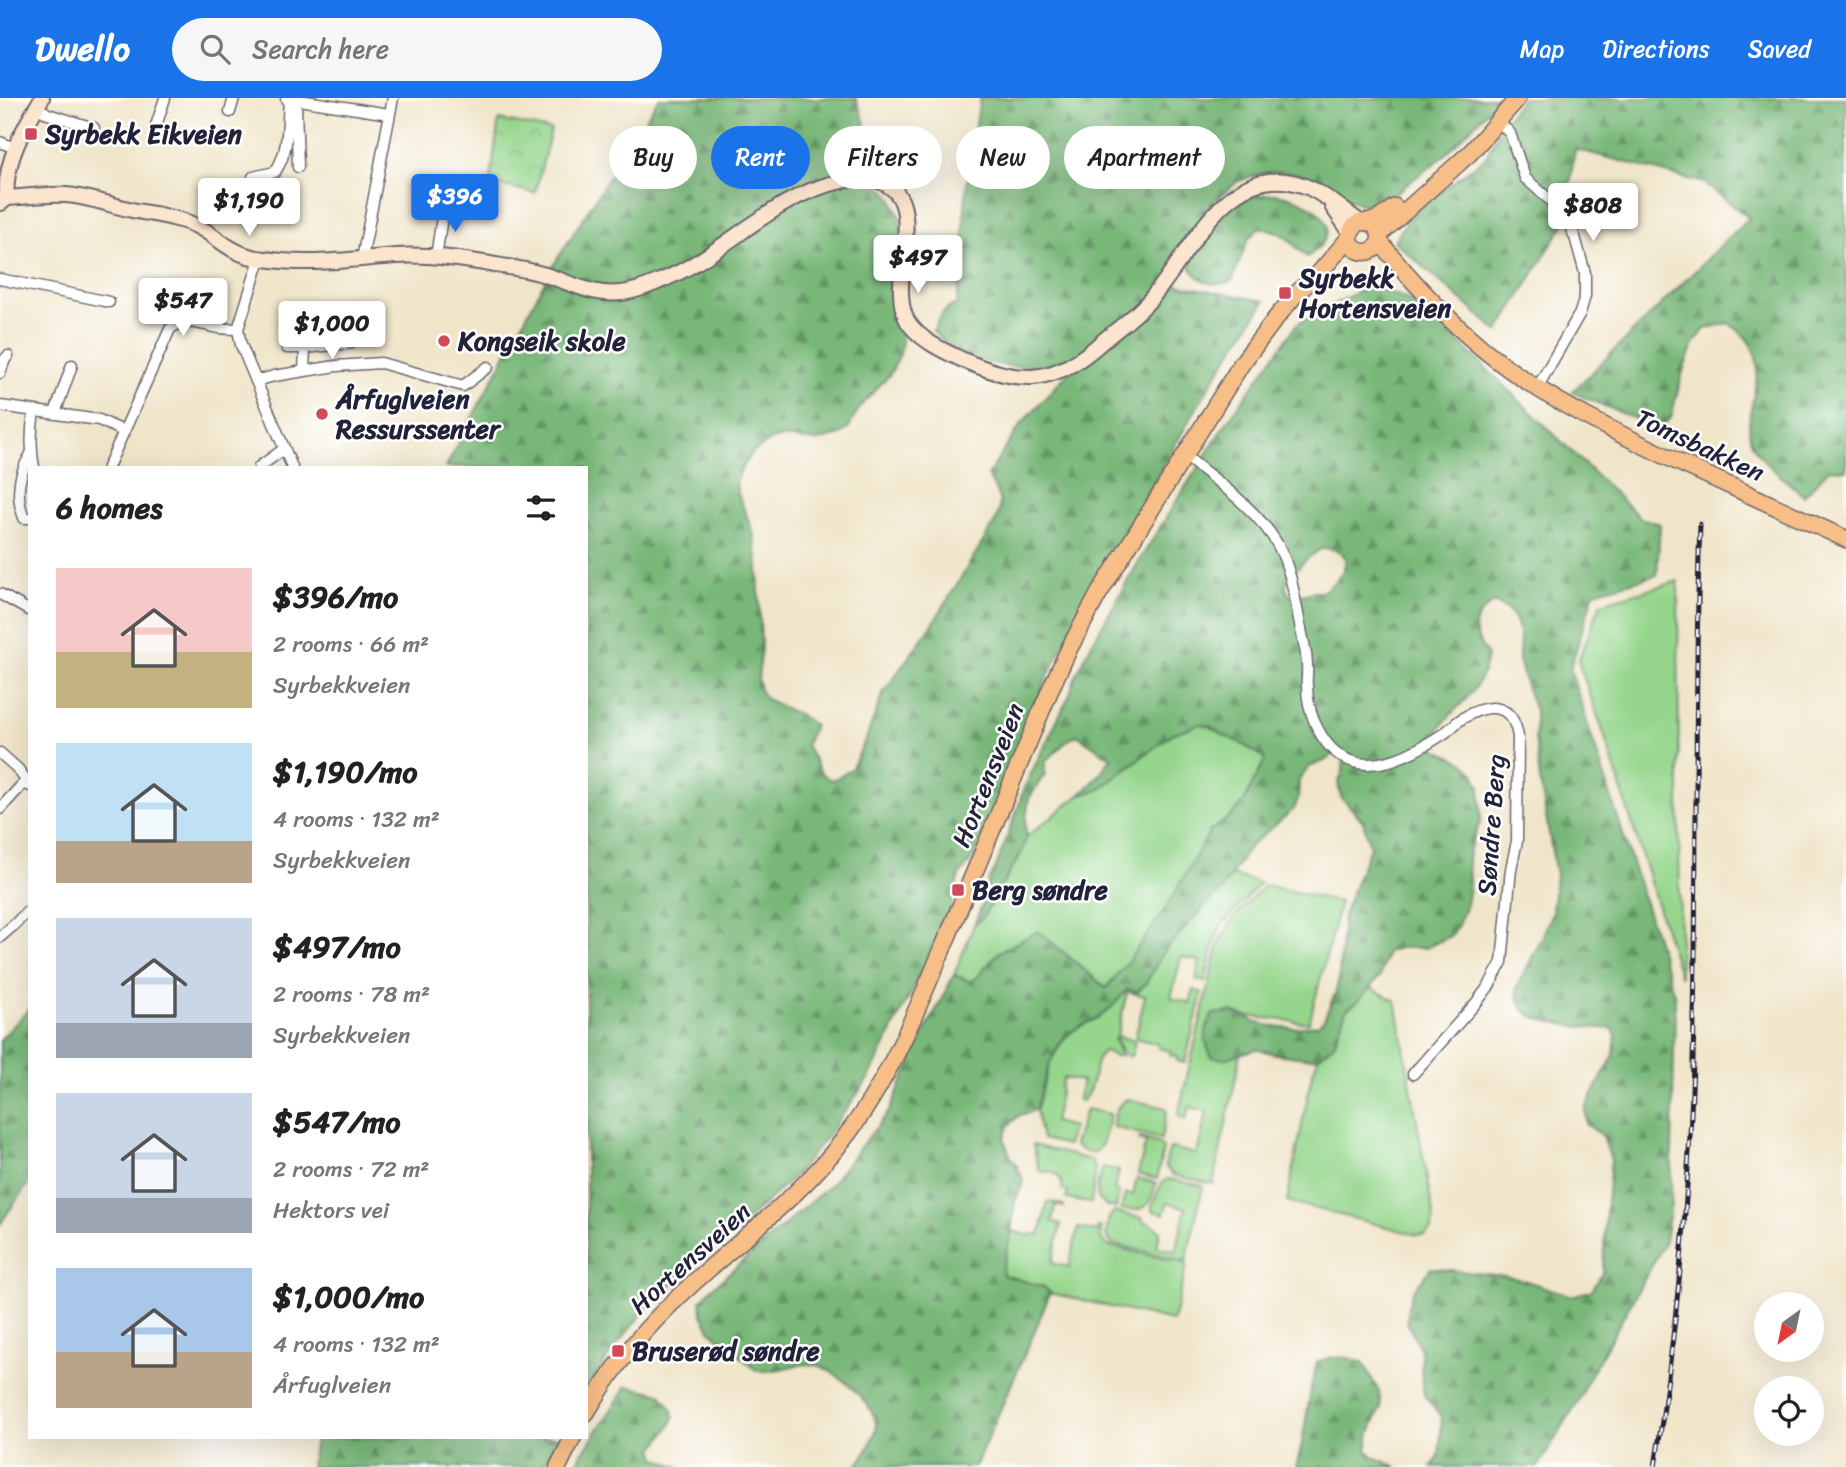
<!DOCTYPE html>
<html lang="en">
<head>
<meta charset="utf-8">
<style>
	:root { --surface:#fff; --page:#f6f6f6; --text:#222; --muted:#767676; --accent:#1a73e8 }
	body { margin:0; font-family:Sriracha,sans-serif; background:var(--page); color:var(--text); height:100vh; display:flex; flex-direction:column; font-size:26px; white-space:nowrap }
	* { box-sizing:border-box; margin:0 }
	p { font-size:23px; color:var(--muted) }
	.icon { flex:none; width:38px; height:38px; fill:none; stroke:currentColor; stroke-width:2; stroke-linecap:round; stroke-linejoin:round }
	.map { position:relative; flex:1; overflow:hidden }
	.details { position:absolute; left:28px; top:368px; width:560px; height:973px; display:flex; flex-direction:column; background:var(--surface); border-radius:0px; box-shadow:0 7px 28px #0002 }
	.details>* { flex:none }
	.banner { position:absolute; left:609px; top:28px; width:665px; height:63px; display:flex; gap:14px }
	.needle { width:46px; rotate:213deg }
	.buttons { position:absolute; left:1754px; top:1194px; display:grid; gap:14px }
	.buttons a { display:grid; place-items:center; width:70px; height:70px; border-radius:50%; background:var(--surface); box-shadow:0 7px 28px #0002; font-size:35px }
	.price { position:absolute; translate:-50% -60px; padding:0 16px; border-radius:7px; background:#fff; color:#222; font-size:23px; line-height:46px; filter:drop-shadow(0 2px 4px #0008) }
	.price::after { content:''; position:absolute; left:50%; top:42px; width:21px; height:16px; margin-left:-10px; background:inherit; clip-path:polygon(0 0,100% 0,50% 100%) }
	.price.on { background:var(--accent); color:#fff }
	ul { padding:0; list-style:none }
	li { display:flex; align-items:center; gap:21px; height:175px; padding:0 28px }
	li span { display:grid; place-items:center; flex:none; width:196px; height:140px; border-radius:0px; color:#555 }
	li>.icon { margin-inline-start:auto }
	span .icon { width:84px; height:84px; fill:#fffc; stroke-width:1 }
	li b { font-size:30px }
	h2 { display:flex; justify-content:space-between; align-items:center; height:84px; padding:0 28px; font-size:30px }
	.tag { padding:0 24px; border-radius:32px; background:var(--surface); box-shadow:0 7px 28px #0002; font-size:24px; line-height:63px }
	.tag.on { background:var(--accent); color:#fff }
	header { display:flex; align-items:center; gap:42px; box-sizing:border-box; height:98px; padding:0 35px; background:var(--accent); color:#fff }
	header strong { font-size:33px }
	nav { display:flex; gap:38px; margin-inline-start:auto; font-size:24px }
	.search { width:490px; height:63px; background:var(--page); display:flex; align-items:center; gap:18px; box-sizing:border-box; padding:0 24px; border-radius:38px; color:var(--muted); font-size:26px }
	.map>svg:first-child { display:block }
	.grass { fill:#95d68c; stroke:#5c7c64; stroke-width:2 }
	.forest { fill:url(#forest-firs); stroke:#4d6c5a; stroke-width:2; fill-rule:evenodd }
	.park { fill:url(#park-crowns); stroke:#5c7c64; stroke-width:2 }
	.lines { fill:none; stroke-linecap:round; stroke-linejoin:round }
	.minor-casing { stroke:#6a666d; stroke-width:13 }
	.secondary-casing { stroke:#6a666d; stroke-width:18 }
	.primary-casing { stroke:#6a666d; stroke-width:19 }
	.minor { stroke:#fff; stroke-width:10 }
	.secondary { stroke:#fce5cf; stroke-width:14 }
	.primary { stroke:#f7be87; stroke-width:16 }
	.rail-casing { stroke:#22223b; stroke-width:5 }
	.rail { stroke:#fff; stroke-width:2.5; stroke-dasharray:8; stroke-linecap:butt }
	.poi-dot { fill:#d1495b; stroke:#fff; stroke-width:2.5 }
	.labels { text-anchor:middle; stroke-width:5; stroke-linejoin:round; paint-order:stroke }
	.poi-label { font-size:26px; font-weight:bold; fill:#22223b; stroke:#fff; text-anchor:start }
	.street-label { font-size:26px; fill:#22223b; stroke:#fff }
</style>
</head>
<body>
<header>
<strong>Dwello</strong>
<div class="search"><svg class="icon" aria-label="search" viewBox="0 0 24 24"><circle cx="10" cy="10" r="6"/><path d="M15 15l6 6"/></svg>Search here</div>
<nav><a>Map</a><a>Directions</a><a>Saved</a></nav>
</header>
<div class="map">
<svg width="1846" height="1369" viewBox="0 0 1846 1369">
	<defs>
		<pattern id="forest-firs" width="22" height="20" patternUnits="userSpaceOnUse" patternTransform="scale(1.75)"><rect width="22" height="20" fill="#78b778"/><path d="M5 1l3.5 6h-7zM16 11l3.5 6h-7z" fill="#629464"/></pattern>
		<pattern id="park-crowns" width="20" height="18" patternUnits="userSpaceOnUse" patternTransform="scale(1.75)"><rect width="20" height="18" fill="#95d68c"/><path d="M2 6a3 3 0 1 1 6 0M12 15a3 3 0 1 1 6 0" fill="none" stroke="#80b77a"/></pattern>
	</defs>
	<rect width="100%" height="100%" fill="#fff"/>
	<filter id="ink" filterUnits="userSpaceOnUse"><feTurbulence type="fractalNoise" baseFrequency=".0143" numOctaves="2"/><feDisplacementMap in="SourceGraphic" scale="14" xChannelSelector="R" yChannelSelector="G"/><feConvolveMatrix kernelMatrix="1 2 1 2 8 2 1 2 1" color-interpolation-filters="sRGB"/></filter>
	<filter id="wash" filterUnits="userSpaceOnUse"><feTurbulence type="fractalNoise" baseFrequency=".00686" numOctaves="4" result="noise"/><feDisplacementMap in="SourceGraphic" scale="28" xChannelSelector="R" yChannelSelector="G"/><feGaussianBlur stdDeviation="1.57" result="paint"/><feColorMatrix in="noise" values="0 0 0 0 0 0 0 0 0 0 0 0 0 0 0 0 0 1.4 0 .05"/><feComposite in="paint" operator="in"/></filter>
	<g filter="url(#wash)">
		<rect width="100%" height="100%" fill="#f0e5c9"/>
		<!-- grass -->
		<g class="grass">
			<polygon points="1678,483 1680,879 1604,636 1578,563 1601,505"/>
			<path d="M 1199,625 C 1219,630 1248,650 1266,661 L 1244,704 L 1232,717 L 1210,734 L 1168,807 L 1127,865 L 1106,890 L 1038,833 L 974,882 L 969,883 L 954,877 L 974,827 L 983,819 L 1021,755 L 1027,738 L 1080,697 L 1098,692 L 1172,636 Z"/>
			<path d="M 1232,777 L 1260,785 L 1221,828 L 1214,845 L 1205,884 L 1196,882 L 1200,863 L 1181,859 L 1171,900 L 1190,905 L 1194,892 L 1202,895 L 1185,965 L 1177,963 L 1178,959 L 1170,957 L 1171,953 L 1158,950 L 1158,946 L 1135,940 L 1145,898 L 1127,894 L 1117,938 L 1135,943 L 1132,957 L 1129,959 L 1121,953 L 1116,939 L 1114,941 L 1121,958 L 1114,958 L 1105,953 L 1101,955 C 1091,971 1096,989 1082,1003 L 1078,1002 L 1082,983 L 1063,980 L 1054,1024 L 1073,1029 L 1067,1047 L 1042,1041 L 1036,1012 L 1050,965 L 1060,947 L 1067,938 L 1077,930 L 1100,919 L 1111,909 L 1127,891 L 1138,894 C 1151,880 1156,862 1169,848 C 1181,834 1193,820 1206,806 C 1216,795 1223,791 1232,777 Z"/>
			<polygon points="1265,787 1340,804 1309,925 1246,918 1238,970 1213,1086 1173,1077 1165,1068 1169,1053 1171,1050 1197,1056 1207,1013 1189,1009 1186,1021 1181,1020 1178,1017 1219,844 1234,819"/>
			<polygon points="1369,889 1396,903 1434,1121 1431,1132 1425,1137 1417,1137 1287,1103 1311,981 1318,959 1334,946 1346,912 1359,902"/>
			<path d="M 1128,1001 L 1166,1010 L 1167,1013 L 1161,1041 L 1113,1029 C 1113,1018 1117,1005 1128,1001 Z"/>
			<path d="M 1086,1011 L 1110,1016 C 1105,1036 1103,1070 1074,1047 Z"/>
			<polygon points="1140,1040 1160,1046 1163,1051 1157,1081 1138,1076 1146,1044 1139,1042"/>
			<path d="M 1033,1047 L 1091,1062 L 1096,1072 L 1091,1105 L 1066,1101 L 1068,1093 L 1062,1091 C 1063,1078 1054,1072 1042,1074 L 1039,1072 Z"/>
			<polygon points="1103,1069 1119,1073 1114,1093 1119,1094 1116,1110 1106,1108 1098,1100 1097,1090"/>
			<path d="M 1137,1080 L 1156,1085 C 1151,1108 1145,1115 1121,1111 L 1125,1096 L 1133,1097 Z"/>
			<polygon points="1169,1081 1203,1088 1186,1163 1112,1146 1106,1138 1109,1120 1114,1114 1142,1120 1144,1124 1149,1125 1160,1133 1157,1149 1176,1153 1186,1110 1167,1105 1164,1116 1152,1113 1152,1108 1162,1084"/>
			<polygon points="1048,1103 1064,1107 1064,1109 1055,1107 1052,1123 1061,1126 1052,1165 1069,1169 1078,1130 1097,1134 1098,1129 1102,1130 1100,1139 1108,1148 1187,1166 1173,1223 1050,1195 1044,1189 1003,1177 1002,1171 1011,1133 1031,1138 1032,1136 1040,1137"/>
		</g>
		<!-- forest -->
		<g class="forest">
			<path d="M 659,0 L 856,0 L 867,31 L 877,88 C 890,92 895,107 900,119 L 904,235 L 903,235 L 900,256 L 891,275 L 859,310 L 849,329 L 840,337 L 817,343 L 782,339 L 771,342 L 751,356 L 740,374 L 736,385 L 738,396 L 754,437 L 758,470 L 761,549 L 758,582 L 760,592 L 766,601 L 805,620 L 814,627 L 806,647 L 821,675 L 830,682 L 837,680 L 852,670 L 866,641 L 883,595 L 934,524 L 995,424 C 1005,401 997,397 988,377 L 1022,325 L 1069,274 L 1067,261 C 1029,278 959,267 933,233 C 938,221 944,210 957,206 L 967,85 L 980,0 L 1500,0 L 1445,57 L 1375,111 L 1346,100 L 1320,85 L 1297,75 L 1268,74 L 1238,83 L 1210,107 L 1173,160 L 1169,177 L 1179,187 L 1265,203 L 1211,285 L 1090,494 L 1046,582 L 975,757 L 959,778 L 945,829 L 903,910 L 870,978 L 831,1033 L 799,1073 L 765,1106 L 652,1204 L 614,1250 L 586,1294 L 586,369 L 446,369 L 553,168 Z"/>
			<path d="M 1522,0 L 1846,0 L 1846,372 L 1829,371 L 1804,398 C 1789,385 1757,361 1751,343 C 1748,335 1749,325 1750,317 C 1757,277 1769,251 1728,225 L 1705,231 L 1693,247 L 1683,273 L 1671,319 L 1659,331 L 1572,294 L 1749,120 L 1704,85 L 1575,51 L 1564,126 L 1498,234 L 1394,143 L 1414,114 L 1486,59 L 1501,28 Z"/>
			<path d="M 1278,96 C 1286,99 1296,100 1304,105 C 1334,121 1335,140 1307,159 C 1291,145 1280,128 1258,131 L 1248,141 L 1232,183 C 1214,190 1199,185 1190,168 C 1202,140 1225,106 1256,98 C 1262,96 1271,97 1278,96 Z"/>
			<path d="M 1371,187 L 1421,207 L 1640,420 L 1660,426 L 1657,477 L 1594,494 L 1570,571 L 1675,899 L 1671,1105 L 1665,1144 L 1584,1289 L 1583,1295 L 1538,1369 L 1431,1369 L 1439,1359 L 1442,1319 L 1424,1297 L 1422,1285 L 1421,1252 L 1407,1224 L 1408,1209 L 1413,1193 L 1431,1170 L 1504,1178 L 1523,1182 L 1572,1198 L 1592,1192 L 1603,1174 L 1605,1126 L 1611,1062 L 1603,1038 L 1586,1026 L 1586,1009 L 1614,957 L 1616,937 L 1612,930 C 1594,931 1536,926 1524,912 C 1520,908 1518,897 1516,891 L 1542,840 L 1552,814 L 1556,777 L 1540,682 L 1535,640 L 1535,613 L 1525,585 L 1519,561 L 1520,539 L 1517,524 L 1508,512 L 1494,504 C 1468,522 1472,533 1487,557 C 1482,600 1449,608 1433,642 L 1436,651 L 1463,664 L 1473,674 L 1480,689 L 1481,722 L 1471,746 L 1468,760 L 1469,789 L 1466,807 L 1456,832 L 1450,838 L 1426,850 L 1399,850 L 1387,854 L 1380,878 L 1359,902 L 1346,912 L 1334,946 L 1318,959 L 1305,960 L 1275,956 L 1257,951 L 1224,961 L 1212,959 C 1203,944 1204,931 1213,916 L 1231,914 L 1245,918 L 1255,924 L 1270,928 L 1294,930 L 1318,927 L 1324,921 L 1335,896 L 1339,881 L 1343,817 L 1370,749 L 1363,723 L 1341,699 L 1338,686 L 1343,673 L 1344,658 L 1339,652 L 1324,663 L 1309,669 L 1299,682 L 1298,701 L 1294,711 L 1250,748 L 1221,793 L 1208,804 L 1168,849 L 1160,859 L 1147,884 L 1137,894 L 1127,891 C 1119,901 1111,912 1100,918 C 1089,925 1077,928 1067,937 C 1048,957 1044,987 1036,1012 L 1020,1017 L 1008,1028 L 1004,1041 L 1011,1060 L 1016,1066 L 1024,1084 L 1015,1102 L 1011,1136 L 1002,1171 L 1003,1177 L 1044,1189 L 1050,1195 L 1033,1237 L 975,1369 L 856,1369 C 863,1361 874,1341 876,1331 C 879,1310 838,1274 820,1268 C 798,1261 776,1277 756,1272 L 711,1233 L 702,1217 L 701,1203 L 711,1191 L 829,1088 L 889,1014 L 920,943 L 954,877 L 969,883 L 974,882 L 999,854 L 1038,833 L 1106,890 L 1127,865 L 1168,807 L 1210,733 L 1232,717 L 1244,704 L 1265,661 L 1243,646 L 1221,636 L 1210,628 L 1199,626 L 1172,636 L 1098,692 L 1080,697 L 1096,681 L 1111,660 L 1077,637 L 1067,643 L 1045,664 L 1045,676 L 1029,700 L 1025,727 L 1027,738 L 1021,755 L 983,819 L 974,827 L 984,803 L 989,781 L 994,774 L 1019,707 L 1023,692 L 1069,598 L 1075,580 L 1090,549 L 1139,463 L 1222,331 L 1298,225 ZM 1324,450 C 1362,452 1342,482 1322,494 L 1313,494 L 1303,497 L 1289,497 L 1285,489 C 1288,476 1312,454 1324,450 Z"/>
			<polygon points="30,910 30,1083 0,1126 0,942"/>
			<polygon points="1333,1259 1348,1260 1363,1264 1379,1294 1381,1309 1370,1334 1367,1352 1374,1359 1397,1369 1296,1369 1302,1345 1312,1286 1317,1264"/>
			<polygon points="627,1288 661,1296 672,1311 674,1320 670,1328 654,1351 655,1359 679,1369 576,1369 581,1357"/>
			<polygon points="315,1339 560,1339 542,1369 311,1369"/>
		</g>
		<!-- park -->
		<polygon class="park" points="499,22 551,32 535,95 490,85"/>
	</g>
	<g filter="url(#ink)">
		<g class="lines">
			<!-- minor casing -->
			<g class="minor-casing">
				<g id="minor">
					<polyline points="286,0 389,16"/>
					<polyline points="294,2 296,7 298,69"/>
					<polyline points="37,9 48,16 94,30"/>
					<polyline points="230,14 234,0"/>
					<polyline points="1496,21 1510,35 1525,80 1559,110 1566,120 1575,139 1585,175 1585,198 1580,215 1537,290"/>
					<polyline points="155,31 165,0"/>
					<polyline points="0,44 17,51"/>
					<path d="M 253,79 L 275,74 C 290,52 287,26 289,1"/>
					<polyline points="436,159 444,106"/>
					<polyline points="362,161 393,0"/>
					<polyline points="0,181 109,204"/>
					<polyline points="238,231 241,247 292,369"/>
					<polyline points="287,250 305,250"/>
					<polyline points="304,273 305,250 352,245"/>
					<polyline points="0,275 5,261 8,258"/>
					<polyline points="256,283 274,278 336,268 381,265 463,288 488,269"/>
					<polyline points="0,308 99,322 123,333"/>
					<path d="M 34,313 C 31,332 30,350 34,369"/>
					<polyline points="55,315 72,267"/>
					<path d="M 1184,357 C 1216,383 1259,412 1279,449 C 1292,474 1295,503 1301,531 C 1303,542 1307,555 1307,567 C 1308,574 1306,581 1307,588 C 1307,610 1317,636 1332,651 C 1365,683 1411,657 1443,636 C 1450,632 1456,624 1463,620 C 1489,604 1513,605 1518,639 L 1517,743 L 1511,771 L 1502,864 L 1489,888 L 1476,905 L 1413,976"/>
					<path d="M 108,369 L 170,231 C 184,219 198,226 214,229 C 222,231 230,231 238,231 L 260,161"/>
					<polyline points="259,369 284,351"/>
					<path d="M 30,420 L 24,420 C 15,397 18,377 31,356"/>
					<polyline points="0,496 30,513"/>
					<polyline points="0,655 18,671 30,688"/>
					<polyline points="0,711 21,688 27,684"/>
					<polyline points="0,839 14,827 30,811"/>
				</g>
			</g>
			<!-- secondary casing -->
			<g class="secondary-casing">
				<g id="secondary">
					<path d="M 7,100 C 26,99 45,96 65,97 C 86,98 107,106 128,111 C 149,116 173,118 192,126 C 208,132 219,144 234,152 C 243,157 254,160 265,161 C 309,168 352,161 396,158 C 431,156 467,162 502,168 C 515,170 529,172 542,176 C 571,184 590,198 621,195 C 635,194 648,188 660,183 C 724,158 770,99 838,84 C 848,81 859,79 870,81 C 938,92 883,183 908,224 C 920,242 942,252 961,261 C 983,271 1008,280 1032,279 C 1061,277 1083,261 1104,242 C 1123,227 1143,212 1158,192 C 1195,147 1230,60 1305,88 C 1325,96 1343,112 1360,124"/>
					<path d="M 1,105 L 7,100 C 3,65 25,28 42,0"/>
					<polyline points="1332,108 1350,134"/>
				</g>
			</g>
			<!-- primary casing -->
			<g class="primary-casing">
				<g id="primary">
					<circle cx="1365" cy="139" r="15"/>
					<polyline points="1370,124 1380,120 1395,109"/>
					<polyline points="1380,136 1470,55 1518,0"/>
					<path d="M 1380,144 C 1418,191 1462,238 1513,274 C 1564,310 1620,336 1676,363 C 1733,389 1789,415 1846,441"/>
					<path d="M 586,1315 C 608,1278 633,1244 663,1214 C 721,1154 792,1109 843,1042 C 889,983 916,914 945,845 C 981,760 1015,675 1051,590 L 1070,549 L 1098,497 L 1242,265 L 1276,220 L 1296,196 L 1321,173 L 1350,139"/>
					<polyline points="558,1369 573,1339"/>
				</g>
			</g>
			<!-- minor -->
			<use href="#minor" class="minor"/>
			<!-- secondary -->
			<use href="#secondary" class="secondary"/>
			<!-- primary -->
			<use href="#primary" class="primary"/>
			<!-- rail casing -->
			<g class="rail-casing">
				<path id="rail" d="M 1655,1369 C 1675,1245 1687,1120 1692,994 C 1699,805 1693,616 1700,426"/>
			</g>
			<!-- rail -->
			<use href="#rail" class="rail"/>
		</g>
	</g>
	<!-- markers -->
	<g class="poi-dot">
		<rect x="24" y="29" width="14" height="14" rx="3.5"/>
		<rect x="1278" y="188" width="14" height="14" rx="3.5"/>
		<circle cx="444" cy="243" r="7"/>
		<circle cx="322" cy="316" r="7"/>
		<rect x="951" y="785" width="14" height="14" rx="3.5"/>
		<rect x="611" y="1246" width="14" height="14" rx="3.5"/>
	</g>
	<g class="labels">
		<!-- poi labels -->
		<g class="poi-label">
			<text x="45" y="45">Syrbekk Eikveien</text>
			<text x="1299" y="189">Syrbekk<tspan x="1299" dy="30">Hortensveien</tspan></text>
			<text x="458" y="252">Kongseik skole</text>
			<text x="336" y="310">Årfuglveien<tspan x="336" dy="30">Ressurssenter</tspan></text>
			<text x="972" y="801">Berg søndre</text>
			<text x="632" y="1262">Bruserød søndre</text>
		</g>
		<!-- street labels -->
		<g class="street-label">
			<text transform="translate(1700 347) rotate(25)" y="9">Tomsbakken</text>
			<text transform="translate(988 677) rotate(-68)" y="9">Hortensveien</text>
			<text transform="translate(1491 727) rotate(-86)" y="9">Søndre Berg</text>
			<text transform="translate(690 1160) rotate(-42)" y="9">Hortensveien</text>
		</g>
	</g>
</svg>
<div class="buttons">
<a><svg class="needle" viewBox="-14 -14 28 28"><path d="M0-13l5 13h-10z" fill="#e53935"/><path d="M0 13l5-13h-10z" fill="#767676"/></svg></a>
<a><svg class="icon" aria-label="locate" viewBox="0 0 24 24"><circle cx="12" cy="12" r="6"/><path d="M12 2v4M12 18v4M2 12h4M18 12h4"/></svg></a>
</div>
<b class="price on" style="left:455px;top:136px">$396</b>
<b class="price" style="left:249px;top:140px">$1,190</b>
<b class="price" style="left:1593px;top:145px">$808</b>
<b class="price" style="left:918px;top:197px">$497</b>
<b class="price" style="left:183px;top:240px">$547</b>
<b class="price" style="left:332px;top:263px">$1,000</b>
<div class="banner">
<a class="tag">Buy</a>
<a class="tag on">Rent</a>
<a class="tag">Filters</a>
<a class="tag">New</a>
<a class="tag">Apartment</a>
</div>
<section class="details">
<h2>6 homes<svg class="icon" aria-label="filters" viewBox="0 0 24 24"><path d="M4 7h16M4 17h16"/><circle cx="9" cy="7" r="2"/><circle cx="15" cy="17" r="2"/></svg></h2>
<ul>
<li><span style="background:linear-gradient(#f6c9c9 60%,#c2b280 0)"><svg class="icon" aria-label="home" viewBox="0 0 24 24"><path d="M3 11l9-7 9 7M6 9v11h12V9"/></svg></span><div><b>$396/mo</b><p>2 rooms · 66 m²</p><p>Syrbekkveien</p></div></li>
<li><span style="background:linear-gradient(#bfe0f5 70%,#b9a48a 0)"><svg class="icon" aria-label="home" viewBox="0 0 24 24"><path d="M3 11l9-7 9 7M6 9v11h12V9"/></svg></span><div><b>$1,190/mo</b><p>4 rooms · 132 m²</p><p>Syrbekkveien</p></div></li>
<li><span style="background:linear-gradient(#c9d6e8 75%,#9aa5b1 0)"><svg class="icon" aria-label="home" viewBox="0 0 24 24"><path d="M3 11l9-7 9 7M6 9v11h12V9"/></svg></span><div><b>$497/mo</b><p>2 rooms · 78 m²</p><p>Syrbekkveien</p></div></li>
<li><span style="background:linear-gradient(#c9d6e8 75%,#9aa5b1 0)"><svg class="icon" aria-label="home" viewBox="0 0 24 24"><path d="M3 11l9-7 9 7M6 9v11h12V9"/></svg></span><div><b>$547/mo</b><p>2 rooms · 72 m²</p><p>Hektors vei</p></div></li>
<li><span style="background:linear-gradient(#a9c7e8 60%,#b9a48a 0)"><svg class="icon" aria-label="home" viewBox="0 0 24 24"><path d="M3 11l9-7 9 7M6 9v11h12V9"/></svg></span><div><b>$1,000/mo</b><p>4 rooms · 132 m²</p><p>Årfuglveien</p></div></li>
</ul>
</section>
</div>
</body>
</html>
